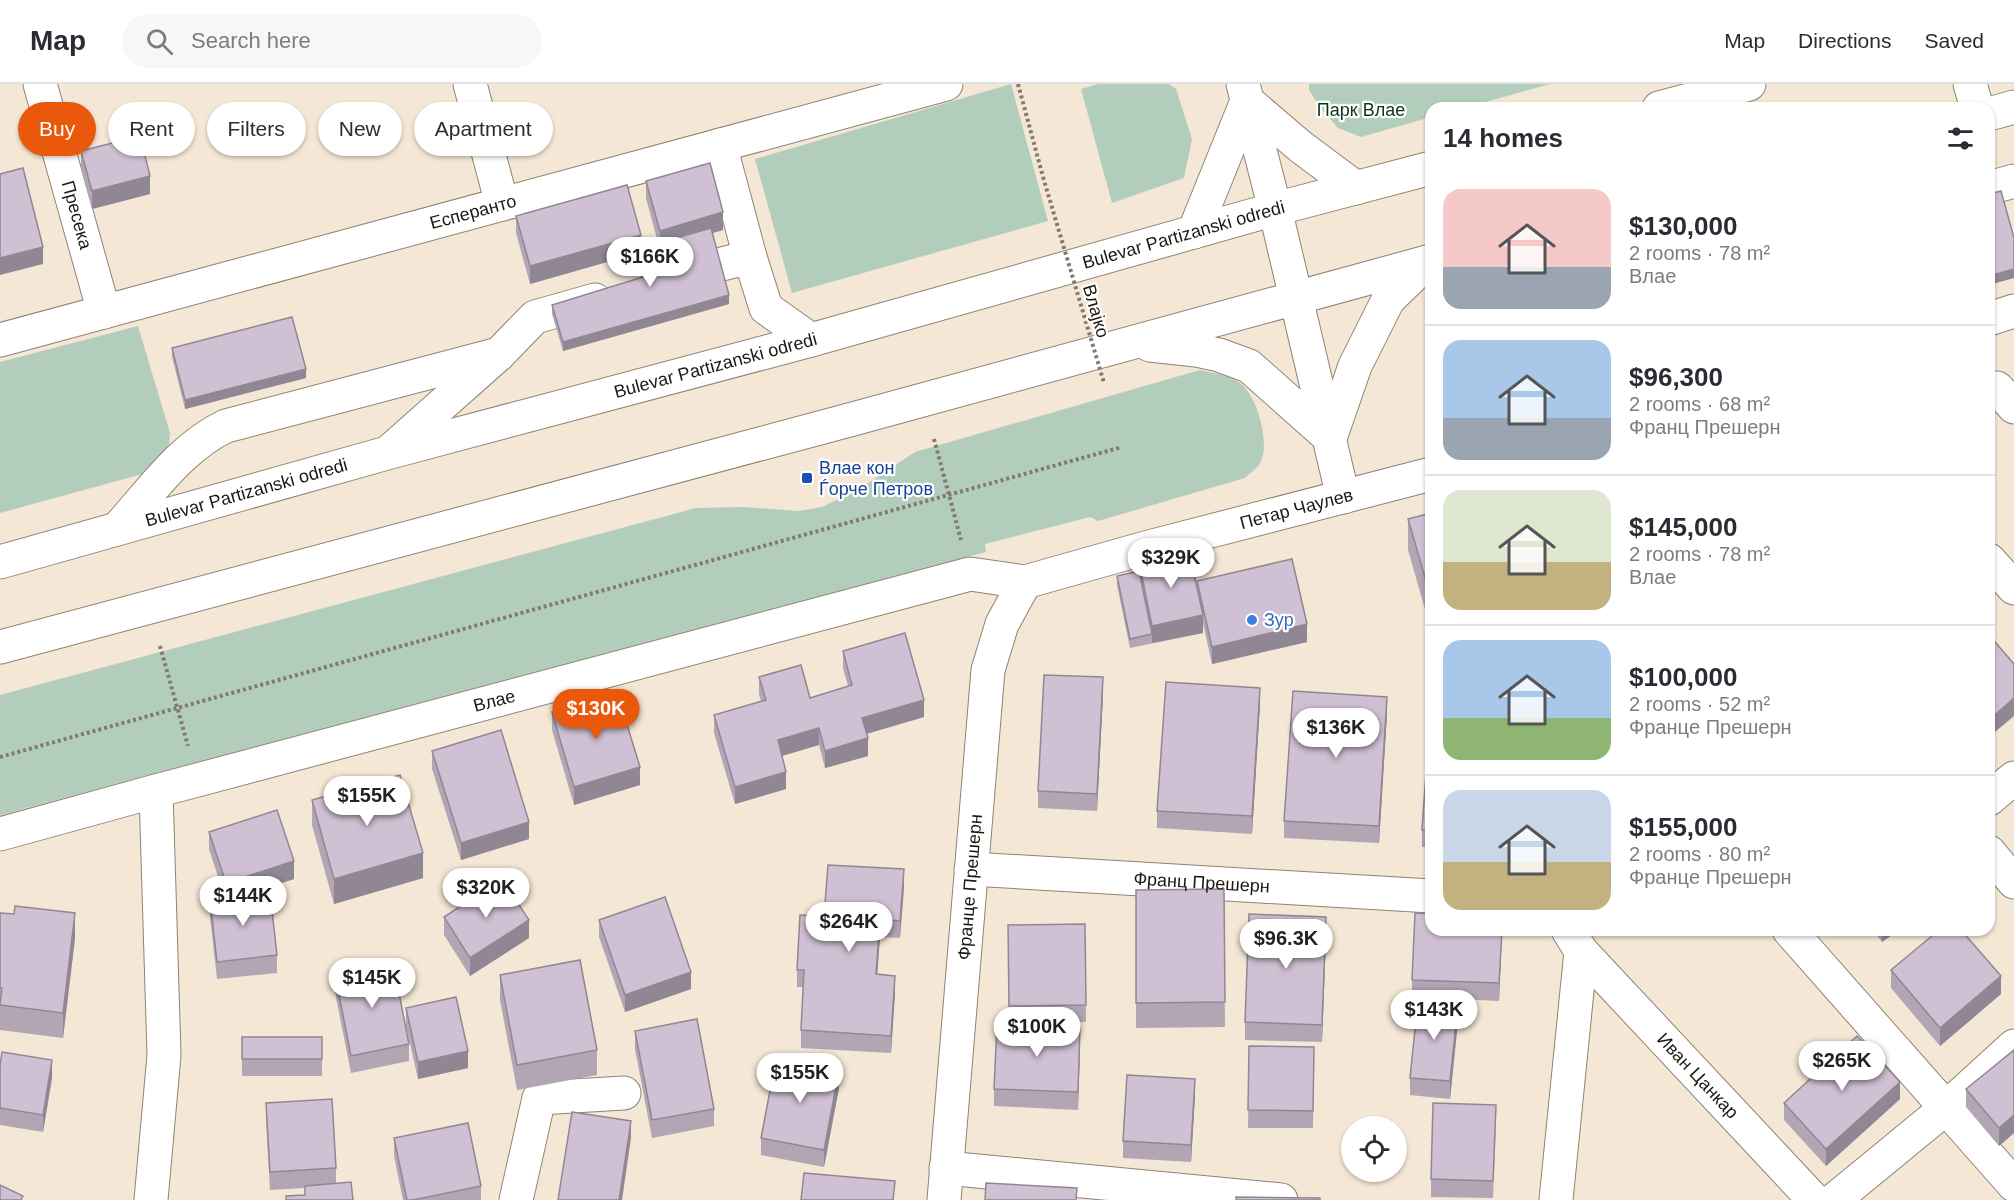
<!DOCTYPE html>
<html lang="en">
<head>
<meta charset="utf-8">
<style>
	:root { --surface:#fff; --page:#f7f7f7; --text:#2b2b33; --muted:#7c7c81; --line:#e1e1e2; --accent:#ea580c }
	body { margin:0; font-family:Arial,sans-serif; background:var(--page); color:var(--text); height:100vh; display:flex; flex-direction:column; font-size:22px; white-space:nowrap }
	* { box-sizing:border-box; margin:0 }
	p { font-size:20px; color:var(--muted) }
	.icon { flex:none; width:33px; height:33px; fill:none; stroke:currentColor; stroke-width:2; stroke-linecap:round; stroke-linejoin:round }
	.map { position:relative; flex:1; overflow:hidden }
	.side { position:absolute; left:1425px; top:18px; width:570px; height:834px; display:flex; flex-direction:column; background:var(--surface); border-radius:18px; box-shadow:0 2px 4px #0004 }
	.side>* { flex:none }
	.banner { position:absolute; left:18px; top:18px; width:570px; height:54px; display:flex; gap:12px }
	.buttons { position:absolute; left:1341px; top:1032px; display:grid; gap:12px }
	.buttons a { display:grid; place-items:center; width:66px; height:66px; border-radius:50%; background:var(--surface); box-shadow:0 2px 4px #0004; font-size:30px }
	.price { position:absolute; translate:-50% -51px; padding:0 14px; border-radius:21px; background:#fff; color:#222; font-size:20px; line-height:39px; filter:drop-shadow(0 2px 3px #0008) }
	.price::after { content:''; position:absolute; left:50%; top:36px; width:18px; height:14px; margin-left:-9px; background:inherit; clip-path:polygon(0 0,100% 0,50% 100%) }
	.price.selected { background:var(--accent); color:#fff }
	ul { padding:0; list-style:none }
	li { display:flex; align-items:center; gap:18px; height:150px; padding:0 18px }
	li+li { border-top:2px solid var(--line) }
	li span { display:grid; place-items:center; flex:none; width:168px; height:120px; border-radius:18px; color:#555 }
	li>.icon { margin-inline-start:auto }
	span .icon { width:72px; height:72px; fill:#fffc; stroke-width:1 }
	li b { font-size:26px }
	h2 { display:flex; justify-content:space-between; align-items:center; height:72px; padding:0 18px; font-size:26px }
	.chip { padding:0 21px; border-radius:27px; background:var(--surface); box-shadow:0 2px 4px #0004; font-size:21px; line-height:54px }
	.chip.selected { background:var(--accent); color:#fff }
	header { display:flex; align-items:center; gap:36px; box-sizing:border-box; height:84px; padding:0 30px; background:var(--surface); border-bottom:2px solid var(--line) }
	header strong { font-size:28px }
	nav { display:flex; gap:33px; margin-inline-start:auto; font-size:21px }
	.search { width:420px; height:54px; background:var(--page); display:flex; align-items:center; gap:15px; box-sizing:border-box; padding:0 21px; border-radius:33px; color:var(--muted); font-size:22px }
	.map>svg:first-child { display:block }
	.green { fill:#b3cdbc }
	.lines { fill:none; stroke-linecap:round; stroke-linejoin:round }
	.minor-casing { stroke:#8f8372; stroke-width:35 }
	.path { stroke:#827a6e; stroke-width:4; stroke-dasharray:3 3; stroke-linecap:butt }
	.minor { stroke:#fff; stroke-width:33 }
	.path-bridge { stroke:#827a6e; stroke-width:4; stroke-dasharray:3 3; stroke-linecap:butt }
	.wall { fill:#b2a6b5 }
	.shaded-wall { fill:#918794 }
	.building { fill:#cfc1d3; stroke:#918794; stroke-width:1.5 }
	.transit-dot { fill:#1a4fb4; stroke:#fff; stroke-width:2 }
	.shop-dot { fill:#3f7fe0; stroke:#fff; stroke-width:2 }
	.labels { text-anchor:middle; stroke-width:4.5; stroke-linejoin:round; paint-order:stroke }
	.park-label { font-size:18px; fill:#0c331f; stroke:#fff }
	.street-label { font-size:18px; fill:#1c1811; stroke:#fff }
	.transit-label { font-size:18px; fill:#164399; stroke:#fff; text-anchor:start }
	.shop-label { font-size:18px; fill:#366cbe; stroke:#fff; text-anchor:start }
</style>
</head>
<body>
<header>
<strong>Map</strong>
<div class="search"><svg class="icon" aria-label="search" viewBox="0 0 24 24"><circle cx="10" cy="10" r="6"/><path d="M15 15l6 6"/></svg>Search here</div>
<nav><a>Map</a><a>Directions</a><a>Saved</a></nav>
</header>
<div class="map">
<svg width="2014" height="1116" viewBox="0 0 2014 1116">
	<rect width="100%" height="100%" fill="#f5e7d5"/>
	<!-- green -->
	<g class="green">
		<polygon points="1011,0 1048,137 792,209 755,75"/>
		<polygon points="1098,0 1169,0 1176,5 1192,55 1184,94 1112,119 1081,5"/>
		<polygon points="1309,0 1550,0 1464,24 1431,24 1431,33 1361,53 1338,44 1319,22 1309,6"/>
		<polygon points="138,242 170,349 169,361 146,389 0,429 0,278"/>
		<path d="M 1200,286 C 1213,289 1229,291 1240,299 C 1257,311 1270,358 1261,377 C 1258,384 1250,389 1245,394 L 1098,437 L 1090,433 L 985,460 L 986,468 L 0,731 L 0,611 L 696,424 L 744,423 L 799,427 L 822,423 L 856,407 L 915,368 Z"/>
	</g>
	<g class="lines">
		<!-- minor casing -->
		<g class="minor-casing">
			<g id="minor">
				<path id="s1" d="M 40,0 L 104,228"/>
				<polyline points="470,0 502,120"/>
				<polyline points="1243,0 1275,125 1343,413"/>
				<polyline points="1970,0 1977,24"/>
				<polyline points="1247,17 1301,63 1356,104"/>
				<polyline points="1659,24 1749,0"/>
				<polyline points="1989,30 2014,23"/>
				<polyline points="720,61 750,173"/>
				<polyline points="1989,104 2014,97"/>
				<polyline points="1194,148 1247,17"/>
				<polyline points="718,181 750,173 766,224 811,256"/>
				<polyline points="1989,235 2014,227"/>
				<path id="s2" d="M 0,256 L 946,0"/>
				<polyline points="1150,261 1196,266 1219,271 1249,282 1330,354"/>
				<polyline points="1997,304 2014,323"/>
				<polyline points="1330,354 1355,282 1388,216 1425,180"/>
				<polyline points="392,365 499,270 535,233 595,216"/>
				<path d="M 117,445 C 150,409 181,363 226,342 L 499,270"/>
				<polyline points="1989,476 2014,504"/>
				<path id="s3" d="M 0,478 L 387,369 L 811,256 L 1275,125 L 1431,84"/>
				<polyline points="0,563 853,335 1431,177"/>
				<polyline points="1989,715 2014,694"/>
				<path id="s4" d="M 0,750 L 156,707 L 970,490 L 1025,498 L 1149,463 L 1431,390"/>
				<polyline points="1989,768 2014,798"/>
				<path id="s5" d="M 971,785 L 1431,812"/>
				<polyline points="1789,846 2014,1101"/>
				<path id="s6" d="M 1581,867 L 1814,1116"/>
				<polyline points="946,1084 1281,1116"/>
				<polyline points="151,1116 164,971 156,707"/>
				<polyline points="516,1116 539,1014 624,1009"/>
				<path id="s7" d="M 944,1116 L 988,586 L 1002,540 L 1025,498"/>
				<polyline points="1556,1116 1581,867 1568,846"/>
				<polyline points="1834,1116 1946,1024 2014,962"/>
			</g>
		</g>
		<!-- path -->
		<g class="path">
			<polyline points="1018,0 1043,93"/>
			<polyline points="934,355 961,456"/>
			<polyline points="160,562 188,662"/>
			<polyline points="0,673 1122,363"/>
		</g>
		<!-- minor -->
		<use href="#minor" class="minor"/>
		<!-- path-bridge -->
		<polyline class="path-bridge" points="1043,93 1104,299"/>
	</g>
	<!-- wall -->
	<g class="wall">
		<polygon points="81,67 150,110 92,125 81,85"/>
		<polygon points="646,97 723,146 712,149 729,220 563,267 552,230 552,221 641,194 635,175 635,170 530,200 516,149 516,132 641,164 658,159 646,114"/>
		<polygon points="172,264 306,294 185,325 172,273"/>
		<polygon points="1431,429 1431,546 1408,466 1408,435"/>
		<polygon points="1139,478 1197,505 1197,497 1307,558 1212,580 1203,539 1203,549 1130,564 1117,501 1117,492 1139,487"/>
		<polygon points="843,567 924,633 867,650 868,672 825,684 819,661 782,672 786,705 735,720 714,649 714,631 761,617 759,610 759,593 810,614 848,602 843,584"/>
		<polygon points="1103,611 1097,727 1038,724 1038,707"/>
		<polygon points="1431,616 1431,763 1422,763 1422,746"/>
		<polygon points="1260,621 1252,750 1157,744 1157,727"/>
		<polygon points="552,628 640,701 574,721 552,646"/>
		<polygon points="1387,630 1379,759 1284,754 1284,737"/>
		<polygon points="432,667 529,755 461,776 432,685"/>
		<polygon points="312,716 423,794 334,820 312,741"/>
		<polygon points="209,748 294,795 241,812 277,871 277,889 217,895 210,833 210,815 225,814 209,765"/>
		<polygon points="904,803 900,854 880,853 877,890 895,909 891,969 801,964 801,946 803,903 797,903 797,886"/>
		<polygon points="1224,805 1225,943 1136,944 1136,806"/>
		<polygon points="0,829 75,854 63,954 0,946"/>
		<polygon points="444,833 529,854 470,892 444,851"/>
		<polygon points="599,836 691,905 625,928 599,853"/>
		<polygon points="1085,840 1086,938 1009,939 1008,841"/>
		<polygon points="1502,846 1499,917 1412,913 1412,896"/>
		<polygon points="1873,846 1899,846 1882,858"/>
		<polygon points="1326,851 1322,958 1245,956 1245,938"/>
		<polygon points="1891,886 2001,910 1940,962 1891,904"/>
		<polygon points="335,890 409,960 409,977 351,989 335,908"/>
		<polygon points="500,891 597,966 597,991 517,1006 500,916"/>
		<polygon points="406,924 468,984 418,995 406,942"/>
		<polygon points="1458,937 1450,1015 1410,1011 1410,994"/>
		<polygon points="635,947 714,1025 714,1042 652,1054 635,965"/>
		<rect x="242" y="953" width="80" height="39"/>
		<polygon points="1080,961 1078,1026 994,1022 994,1005"/>
		<polygon points="1249,962 1314,963 1313,1044 1248,1044"/>
		<polygon points="2014,966 2014,1049 1999,1062 1966,1023 1966,1005"/>
		<polygon points="0,981 52,994 43,1048 0,1041"/>
		<polygon points="839,1004 824,1083 761,1071 761,1054"/>
		<polygon points="1195,1012 1191,1078 1123,1074 1123,1057"/>
		<polygon points="1900,1015 1826,1082 1784,1036 1784,1019"/>
		<polygon points="266,1019 336,1084 336,1099 305,1111 305,1104 270,1106 266,1037"/>
		<polygon points="1496,1038 1493,1114 1431,1113 1431,1095"/>
		<polygon points="394,1054 481,1102 481,1116 403,1116 394,1072"/>
	</g>
	<!-- shaded-wall -->
	<g class="shaded-wall">
		<polygon points="150,92 150,110 92,125 92,107"/>
		<polygon points="723,128 723,146 660,164 660,147"/>
		<polygon points="641,151 641,168 635,166 635,170 530,200 530,182"/>
		<polygon points="43,163 43,180 0,191 0,174"/>
		<polygon points="2014,185 2014,194 1989,201 1989,192"/>
		<polygon points="729,211 729,220 563,267 563,258"/>
		<polygon points="306,285 306,294 185,325 185,316"/>
		<polygon points="1203,531 1203,549 1152,559 1152,542"/>
		<polygon points="1307,540 1307,558 1212,580 1212,563"/>
		<polygon points="1103,593 1103,611 1097,727 1097,710"/>
		<polygon points="1260,604 1260,621 1252,750 1252,732"/>
		<polygon points="1387,613 1387,630 1379,759 1379,742"/>
		<polygon points="2014,614 2014,632 1989,653 1989,636"/>
		<polygon points="924,616 924,633 862,651 862,634"/>
		<polygon points="819,644 819,661 778,673 778,656"/>
		<polygon points="868,654 868,672 825,684 825,667"/>
		<polygon points="640,683 640,701 574,721 574,703"/>
		<polygon points="786,688 786,705 735,720 735,703"/>
		<polygon points="529,738 529,755 461,776 461,759"/>
		<polygon points="423,769 423,794 334,820 334,795"/>
		<polygon points="294,777 294,795 226,817 226,799"/>
		<polygon points="904,785 904,803 900,854 900,837"/>
		<polygon points="75,829 75,854 63,954 63,929"/>
		<polygon points="1326,833 1326,851 1322,958 1322,941"/>
		<polygon points="880,835 880,853 876,908 876,890"/>
		<polygon points="529,836 529,854 470,892 470,874"/>
		<polygon points="1502,846 1499,917 1499,899"/>
		<polygon points="1882,846 1899,846 1882,858"/>
		<polygon points="691,888 691,905 625,928 625,911"/>
		<polygon points="895,892 895,909 891,969 891,952"/>
		<polygon points="2001,892 2001,910 1940,962 1940,944"/>
		<polygon points="1458,920 1458,937 1450,1015 1450,997"/>
		<polygon points="1080,943 1080,961 1078,1026 1078,1008"/>
		<polygon points="468,967 468,984 418,995 418,978"/>
		<polygon points="52,976 52,994 43,1048 43,1031"/>
		<polygon points="839,987 839,1004 824,1083 824,1066"/>
		<polygon points="1195,995 1195,1012 1191,1078 1191,1061"/>
		<polygon points="1900,998 1900,1015 1826,1082 1826,1065"/>
		<polygon points="2014,1031 2014,1049 1999,1062 1999,1044"/>
		<polygon points="631,1037 631,1054 622,1116 619,1116"/>
	</g>
	<!-- building -->
	<g class="building">
		<polygon points="140,52 150,92 92,107 81,67"/>
		<polygon points="710,79 723,128 660,147 646,97"/>
		<polygon points="23,84 43,163 0,174 0,90"/>
		<polygon points="627,101 641,151 530,182 516,132"/>
		<polygon points="2001,107 2014,154 2014,185 1989,192 1989,110"/>
		<polygon points="711,144 729,211 563,258 552,221 643,193 635,166"/>
		<polygon points="292,233 306,285 185,316 172,264"/>
		<polygon points="1431,429 1431,514 1408,435"/>
		<polygon points="1189,468 1203,531 1152,542 1139,478"/>
		<polygon points="1292,475 1307,540 1212,563 1197,497"/>
		<polygon points="1139,487 1152,550 1130,555 1117,492"/>
		<polygon points="905,549 924,616 862,634 868,654 825,667 819,644 778,656 786,688 735,703 714,631 766,616 759,593 801,581 810,614 852,601 843,567"/>
		<polygon points="1989,551 2014,580 2014,614 1989,636"/>
		<polygon points="1044,591 1103,593 1097,710 1038,707"/>
		<polygon points="1166,598 1260,604 1252,732 1157,727"/>
		<polygon points="1293,607 1387,613 1379,742 1284,737"/>
		<polygon points="617,608 640,683 574,703 552,628"/>
		<polygon points="1431,616 1431,746 1422,746"/>
		<polygon points="501,646 529,738 461,759 432,667"/>
		<polygon points="400,691 423,769 334,795 312,716"/>
		<polygon points="277,726 294,777 226,799 209,748"/>
		<polygon points="828,781 904,785 900,837 880,835 876,890 895,892 891,952 801,946 804,886 797,886 800,831 824,832"/>
		<polygon points="502,795 529,836 470,874 444,833"/>
		<polygon points="1224,805 1225,918 1136,919 1136,806"/>
		<polygon points="270,809 277,871 217,878 210,815"/>
		<polygon points="665,813 691,888 625,911 599,836"/>
		<polygon points="15,822 75,829 63,929 0,921 2,904 0,904 0,829 14,830"/>
		<polygon points="1415,829 1431,830 1431,846 1502,846 1499,899 1412,896"/>
		<polygon points="1249,830 1326,833 1322,941 1245,938"/>
		<polygon points="1085,840 1086,921 1009,922 1008,841"/>
		<polygon points="1939,846 1961,846 2001,892 1940,944 1891,886"/>
		<polygon points="580,876 597,966 517,981 500,891"/>
		<polygon points="393,879 409,960 351,972 335,890"/>
		<polygon points="456,913 468,967 418,978 406,924"/>
		<polygon points="1418,916 1458,920 1450,997 1410,994"/>
		<polygon points="697,935 714,1025 652,1036 635,947"/>
		<polygon points="997,940 1080,943 1078,1008 994,1005"/>
		<polygon points="1857,952 1900,998 1826,1065 1784,1019"/>
		<rect x="242" y="953" width="80" height="22"/>
		<polygon points="1249,962 1314,963 1313,1027 1248,1026"/>
		<polygon points="2014,966 2014,1031 1999,1044 1966,1005"/>
		<polygon points="2,968 52,976 43,1031 0,1024 0,981"/>
		<polygon points="776,975 839,987 824,1066 761,1054"/>
		<polygon points="1127,991 1195,995 1191,1061 1123,1057"/>
		<polygon points="332,1015 336,1084 270,1088 266,1019"/>
		<polygon points="1433,1019 1496,1021 1493,1097 1431,1095"/>
		<polygon points="572,1028 631,1037 619,1116 558,1116"/>
		<polygon points="468,1039 481,1102 413,1116 407,1116 394,1054"/>
		<polygon points="804,1089 895,1097 893,1116 801,1116"/>
		<polygon points="351,1098 353,1116 286,1116 286,1112 305,1111 305,1102"/>
		<polygon points="986,1099 1077,1104 1076,1116 985,1116"/>
		<polygon points="0,1101 23,1112 21,1116 0,1116"/>
		<polygon points="1236,1113 1320,1114 1320,1116 1236,1116"/>
	</g>
	<!-- markers -->
	<rect class="transit-dot" x="801" y="388" width="12" height="12" rx="3"/>
	<circle class="shop-dot" cx="1252" cy="536" r="6"/>
	<g class="labels">
		<!-- park labels -->
		<g class="park-label">
			<text x="1361" y="32">Парк Влае</text>
		</g>
		<!-- street labels -->
		<g class="street-label">
			<text dy="6" stroke="none"><textPath href="#s2" startOffset="490">Есперанто</textPath></text>
			<text dy="6" stroke="none"><textPath href="#s1" startOffset="136">Пресека</textPath></text>
			<text dy="6" stroke="none"><textPath href="#s3" startOffset="1228">Bulevar Partizanski odredi</textPath></text>
			<text transform="translate(1096 227) rotate(74)" y="6">Влајко</text>
			<text dy="6" stroke="none"><textPath href="#s3" startOffset="742">Bulevar Partizanski odredi</textPath></text>
			<text dy="6" stroke="none"><textPath href="#s3" startOffset="256">Bulevar Partizanski odredi</textPath></text>
			<text dy="6" stroke="none"><textPath href="#s4" startOffset="1341">Петар Чаулев</textPath></text>
			<text dy="6" stroke="none"><textPath href="#s4" startOffset="512">Влае</textPath></text>
			<text dy="6" stroke="none"><textPath href="#s5" startOffset="231">Франц Прешерн</textPath></text>
			<text dy="6" stroke="none"><textPath href="#s7" startOffset="314">Францe Прешерн</textPath></text>
			<text dy="6" stroke="none"><textPath href="#s6" startOffset="171">Иван Цанкар</textPath></text>
		</g>
		<!-- transit labels -->
		<g class="transit-label">
			<text x="819" y="390">Влае кон<tspan x="819" dy="21">Ѓорче Петров</tspan></text>
		</g>
		<!-- shop labels -->
		<g class="shop-label">
			<text x="1264" y="542">Зур</text>
		</g>
	</g>
</svg>
<div class="buttons">
<a><svg class="icon" aria-label="locate" viewBox="0 0 24 24"><circle cx="12" cy="12" r="6"/><path d="M12 2v4M12 18v4M2 12h4M18 12h4"/></svg></a>
</div>
<b class="price" style="left:650px;top:204px">$166K</b>
<b class="price" style="left:1171px;top:505px">$329K</b>
<b class="price selected" style="left:596px;top:656px">$130K</b>
<b class="price" style="left:1336px;top:675px">$136K</b>
<b class="price" style="left:367px;top:743px">$155K</b>
<b class="price" style="left:486px;top:835px">$320K</b>
<b class="price" style="left:243px;top:843px">$144K</b>
<b class="price" style="left:849px;top:869px">$264K</b>
<b class="price" style="left:1286px;top:886px">$96.3K</b>
<b class="price" style="left:372px;top:925px">$145K</b>
<b class="price" style="left:1434px;top:957px">$143K</b>
<b class="price" style="left:1037px;top:974px">$100K</b>
<b class="price" style="left:1842px;top:1008px">$265K</b>
<b class="price" style="left:800px;top:1020px">$155K</b>
<div class="banner">
<a class="chip selected">Buy</a>
<a class="chip">Rent</a>
<a class="chip">Filters</a>
<a class="chip">New</a>
<a class="chip">Apartment</a>
</div>
<section class="side">
<h2>14 homes<svg class="icon" aria-label="filters" viewBox="0 0 24 24"><path d="M4 7h16M4 17h16"/><circle cx="9" cy="7" r="2"/><circle cx="15" cy="17" r="2"/></svg></h2>
<ul>
<li><span style="background:linear-gradient(#f6c9c9 65%,#9aa5b1 0)"><svg class="icon" aria-label="home" viewBox="0 0 24 24"><path d="M3 11l9-7 9 7M6 9v11h12V9"/></svg></span><div><b>$130,000</b><p>2 rooms · 78 m²</p><p>Влае</p></div></li>
<li><span style="background:linear-gradient(#a9c7e8 65%,#9aa5b1 0)"><svg class="icon" aria-label="home" viewBox="0 0 24 24"><path d="M3 11l9-7 9 7M6 9v11h12V9"/></svg></span><div><b>$96,300</b><p>2 rooms · 68 m²</p><p>Франц Прешерн</p></div></li>
<li><span style="background:linear-gradient(#dfe7d0 60%,#c2b280 0)"><svg class="icon" aria-label="home" viewBox="0 0 24 24"><path d="M3 11l9-7 9 7M6 9v11h12V9"/></svg></span><div><b>$145,000</b><p>2 rooms · 78 m²</p><p>Влае</p></div></li>
<li><span style="background:linear-gradient(#a9c7e8 65%,#8fb573 0)"><svg class="icon" aria-label="home" viewBox="0 0 24 24"><path d="M3 11l9-7 9 7M6 9v11h12V9"/></svg></span><div><b>$100,000</b><p>2 rooms · 52 m²</p><p>Францe Прешерн</p></div></li>
<li><span style="background:linear-gradient(#c9d6e8 60%,#c2b280 0)"><svg class="icon" aria-label="home" viewBox="0 0 24 24"><path d="M3 11l9-7 9 7M6 9v11h12V9"/></svg></span><div><b>$155,000</b><p>2 rooms · 80 m²</p><p>Францe Прешерн</p></div></li>
</ul>
</section>
</div>
</body>
</html>
